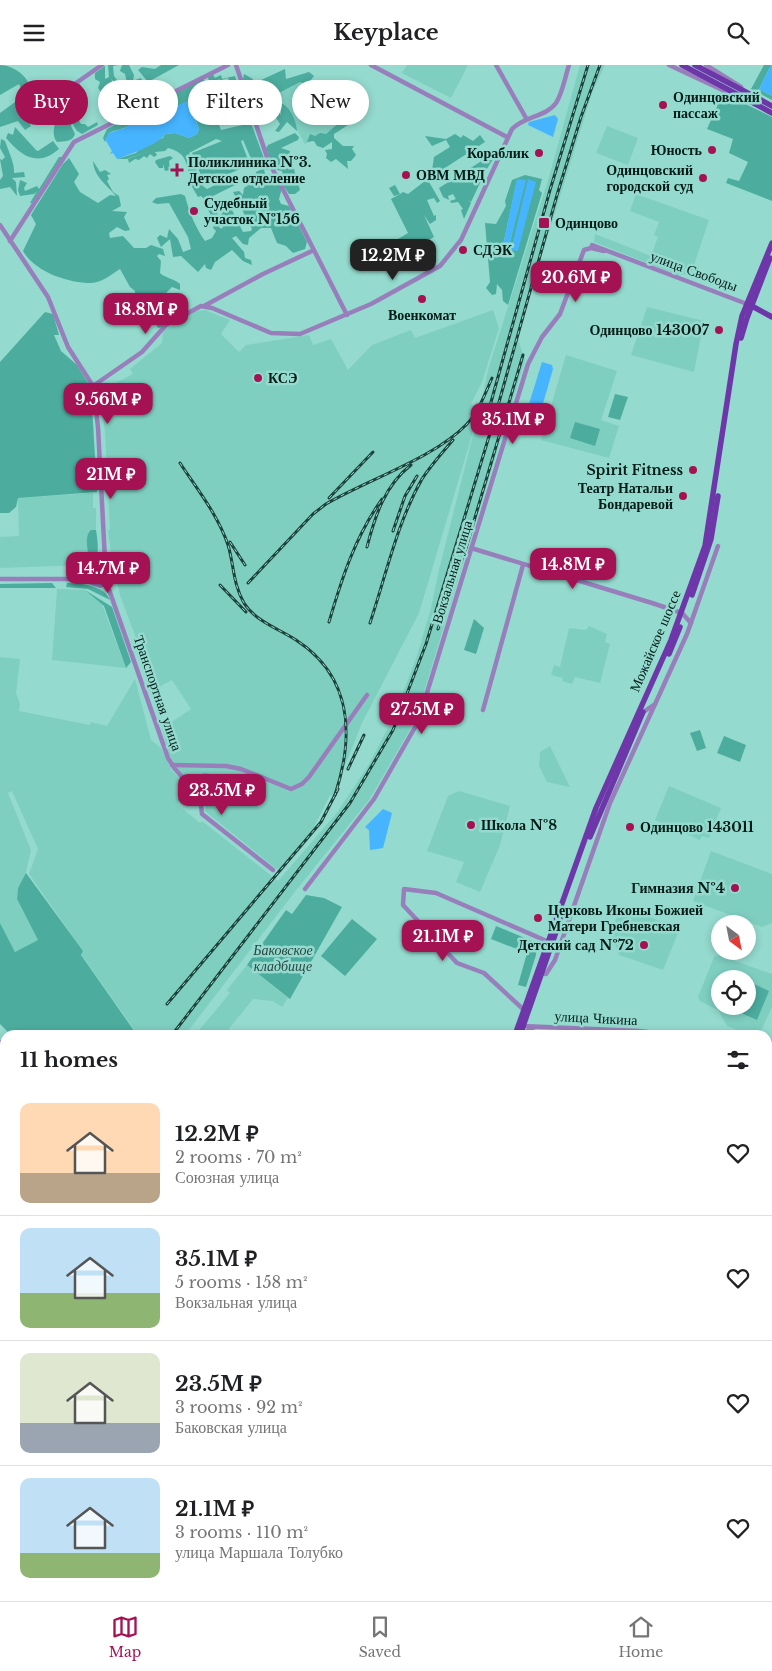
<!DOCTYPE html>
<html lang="en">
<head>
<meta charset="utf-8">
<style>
	:root { --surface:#fff; --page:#f6f6f6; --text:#202124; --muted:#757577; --line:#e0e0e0; --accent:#a41253 }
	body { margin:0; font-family:"Libre Baskerville",serif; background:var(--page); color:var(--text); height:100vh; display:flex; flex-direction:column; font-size:19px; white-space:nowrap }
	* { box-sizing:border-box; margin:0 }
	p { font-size:16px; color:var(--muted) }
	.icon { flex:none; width:28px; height:28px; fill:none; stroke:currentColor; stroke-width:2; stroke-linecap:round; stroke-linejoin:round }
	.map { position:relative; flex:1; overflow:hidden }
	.details { position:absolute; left:0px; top:965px; width:772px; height:571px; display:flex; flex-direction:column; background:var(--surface); border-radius:15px 15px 0 0; box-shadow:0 2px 8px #0003 }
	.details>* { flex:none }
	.banner { position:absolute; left:15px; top:15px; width:500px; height:45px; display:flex; gap:10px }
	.needle { width:32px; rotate:148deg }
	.tools { position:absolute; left:711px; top:850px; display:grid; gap:10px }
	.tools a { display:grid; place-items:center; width:45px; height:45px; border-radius:50%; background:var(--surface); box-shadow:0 2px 8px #0003; font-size:25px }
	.price { position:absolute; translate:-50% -42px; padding:0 11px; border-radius:10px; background:var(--accent); color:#fff; font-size:16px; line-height:32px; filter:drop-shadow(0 1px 2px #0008) }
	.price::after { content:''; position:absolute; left:50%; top:30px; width:15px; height:11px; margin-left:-8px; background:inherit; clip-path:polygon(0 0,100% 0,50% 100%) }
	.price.current { background:#222; color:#fff }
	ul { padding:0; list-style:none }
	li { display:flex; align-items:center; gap:15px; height:125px; padding:0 20px }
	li+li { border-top:1px solid var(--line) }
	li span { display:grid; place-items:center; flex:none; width:140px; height:100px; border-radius:10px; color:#555 }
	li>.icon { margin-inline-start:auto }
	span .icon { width:60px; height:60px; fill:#fffc; stroke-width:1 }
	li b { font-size:21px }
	h2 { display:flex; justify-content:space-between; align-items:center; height:60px; padding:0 20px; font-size:21px }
	.chip { padding:0 18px; border-radius:22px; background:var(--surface); box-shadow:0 2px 8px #0003; font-size:18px; line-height:45px }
	.chip.current { background:var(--accent); color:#fff }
	header { display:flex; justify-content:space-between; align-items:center; height:65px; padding:0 20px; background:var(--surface); font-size:22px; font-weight:700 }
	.dock { display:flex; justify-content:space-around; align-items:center; height:70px; border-top:1px solid var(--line); background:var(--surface); font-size:14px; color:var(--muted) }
	.dock a { display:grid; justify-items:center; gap:2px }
	.dock .current { color:var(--accent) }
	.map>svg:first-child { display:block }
	.built { fill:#7fcfc1; fill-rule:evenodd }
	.green { fill:#4cad9f; fill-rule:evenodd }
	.water { fill:#46b4ff }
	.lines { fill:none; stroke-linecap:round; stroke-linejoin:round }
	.stream { stroke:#46b4ff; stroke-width:1 }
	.minor { stroke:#987fbc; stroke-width:4.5 }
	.major { stroke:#6e37a9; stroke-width:5.5 }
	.rail-casing { stroke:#1d413b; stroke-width:3 }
	.rail { stroke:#94dace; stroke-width:1; stroke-dasharray:4; stroke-linecap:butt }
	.poi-dot { fill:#a41253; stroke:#94dace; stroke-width:2 }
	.labels { text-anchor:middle; stroke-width:5; stroke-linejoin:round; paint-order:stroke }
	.poi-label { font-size:14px; font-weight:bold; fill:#001b17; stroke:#94dace; text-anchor:start }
	.street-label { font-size:14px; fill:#001b17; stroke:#94dace }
	.park-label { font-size:14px; font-style:italic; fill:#2a4641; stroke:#94dace }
</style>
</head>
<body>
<header><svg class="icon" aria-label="menu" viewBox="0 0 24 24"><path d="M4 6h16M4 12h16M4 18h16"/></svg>Keyplace<svg class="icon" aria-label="search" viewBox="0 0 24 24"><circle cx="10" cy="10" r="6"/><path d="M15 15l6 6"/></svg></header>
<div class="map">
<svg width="772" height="1536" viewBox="0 0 772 1536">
	<rect width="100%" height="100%" fill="#94dace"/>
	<!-- built -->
	<g class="built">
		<polygon points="407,0 468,0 451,33 402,8"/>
		<polygon points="580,0 605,0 592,28 517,271 525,295 415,656 369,735 297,824 185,970 159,970 157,968 138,970 81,889 83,886 29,809 38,784 12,726 8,728 31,785 24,816 18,823 17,834 38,875 15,887 0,858 0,592 20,594 16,628 20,639 19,646 90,660 91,657 107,661 135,614 151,675 161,683 172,706 186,719 183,731 177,739 200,758 202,756 278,816 336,749 368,701 393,653 417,591 431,543 439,505 478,350 419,548 362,658 333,731 330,730 311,768 279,806 205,746 206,739 204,733 179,706 169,689 161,660 173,656 191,644 172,615 155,624 120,530 112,495 108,466 110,464 105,367 100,326 133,309 130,304 162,278 163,266 193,247 205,245 230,255 221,269 239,287 246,280 309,270 313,280 331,274 348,305 372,280 411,265 415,273 493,245 499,263 482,317 471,339 480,344 488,305 549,112"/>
		<polygon points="303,11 310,23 324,15 346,59 305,79 275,26"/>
		<polygon points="607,61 638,73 628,100 596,88"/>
		<polygon points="636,129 709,155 691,209 678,210 594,177 595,169 651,191 658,172 654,170 659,157 630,146"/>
		<polygon points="647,242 704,256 694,307 631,290"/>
		<polygon points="566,290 617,306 601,355 619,361 609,393 541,375"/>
		<polygon points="93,428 93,443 96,443 96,486 85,500 0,503 0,472 19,471 18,433"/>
		<polygon points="57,524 85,525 101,537 126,603 52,595"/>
		<polygon points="589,561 607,569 605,577 610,579 600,618 575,612 572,619 562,616 563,613 551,610 554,600 560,602 569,563 586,565"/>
		<polygon points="550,681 570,722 547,717 539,701 540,687"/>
		<polygon points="669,721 721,743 709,773 702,771 700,775 655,755"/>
		<polygon points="459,726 510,741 500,780 480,827 456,817 464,797 427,786 448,731"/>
		<polygon points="711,786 772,809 772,858 762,862 693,836"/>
		<polygon points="624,843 680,863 663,905 619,890 611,869 619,845"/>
		<path d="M 719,890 L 772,909 L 772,942 L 759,970 L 750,970 L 727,961 L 718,945 L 700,936 L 698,932 L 714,892 ZM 720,914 L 748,914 L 748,941 L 720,941 Z"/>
		<polygon points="247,900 288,933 282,942 273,936 253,934 224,970 195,970 230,928 227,925"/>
		<polygon points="772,974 772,1023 768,1020 768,980"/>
		<polygon points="5,1180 5,1213 0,1219 0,1187"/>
	</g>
	<!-- green -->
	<g class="green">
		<path d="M 0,0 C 12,0 30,11 30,25 L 22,26 L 19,19 L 0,30 Z"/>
		<polygon points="108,0 118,0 113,1 114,11 120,19 124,17 126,21 119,21 111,14 117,27 106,34 98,23 100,17 95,14 95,8 105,1 105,14 109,12"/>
		<polygon points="122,0 129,0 134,10 133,16 141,13 145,23 109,41 107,39 140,20 128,22 125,9 120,6"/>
		<polygon points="161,0 179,0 148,17 138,5 142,2 155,4"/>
		<polygon points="764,0 771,0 759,24 772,31 772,35 751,24"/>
		<polygon points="285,4 286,14 309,7 314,11 307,20 300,17 271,32 263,25 265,21 261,15"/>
		<polygon points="212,8 215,13 221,10 222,14 235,11 249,54 244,55 231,16 229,16 228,13 211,18 221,14 209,17 208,12"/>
		<polygon points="244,9 253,14 251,25 258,22 259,32 265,38 263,41 260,37 253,37 257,43 255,47 245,16 243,15"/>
		<path d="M 203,14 L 206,18 L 196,24 L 206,20 C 214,26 213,41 214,48 C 214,51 220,60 221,65 L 251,58 L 265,96 L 268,95 L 270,101 L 268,105 L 264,104 L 265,109 L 237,119 L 205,135 L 201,131 L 198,132 C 196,128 192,123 191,118 C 186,99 188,88 168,83 L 165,86 L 155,87 L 157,90 L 154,92 L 150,89 L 147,93 L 144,91 L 139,95 L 135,94 L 129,98 L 128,94 L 150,86 L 127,94 L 117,94 L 136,88 L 141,82 L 163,73 L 165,69 L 175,68 L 189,73 L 197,69 L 199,64 L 189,36 L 150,52 C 139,50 133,60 124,63 C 119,65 114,65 109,68 L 105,77 L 103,73 L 107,64 L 143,45 L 99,66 ZM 216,74 L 222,76 L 192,88 L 204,119 L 250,100 L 241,76 L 243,75 L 255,103 L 262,104 L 256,107 L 255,112 L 236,118 L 233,111 L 207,124 L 203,121 L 189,88 Z"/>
		<polygon points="323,15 335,29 349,54 348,60 334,69 334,73 343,81 354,81 352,84 356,90 351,96 347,96 348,104 336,94 331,97 326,93 327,89 325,85 332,84 332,77 323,83 317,81 314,76 307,77 310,69 315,71 320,68 326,69 340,57 339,49 329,34 325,23 309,29 306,24 308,21"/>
		<path d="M 79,18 L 86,28 L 74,31 L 69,37 L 77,43 L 77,51 L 81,59 L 85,59 L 88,62 L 97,57 L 98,60 L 82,69 L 77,66 L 72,58 L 71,61 L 75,69 C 73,77 64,76 57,77 C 51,70 54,58 59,50 L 67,57 L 55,39 L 53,40 L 55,33 L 58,34 L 65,51 L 67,51 L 65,42 L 68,40 L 62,36 L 61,32 L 65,28 L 73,27 L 73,22 Z"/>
		<polygon points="723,28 772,52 772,136 726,118 728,113 739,116 748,97 729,88 733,74 707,64"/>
		<polygon points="22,32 31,38 23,45 31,61 25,65 18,56 0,62 0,48"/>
		<path d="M 280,38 C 290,40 297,58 297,66 L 287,57 L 279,67 L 275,66 L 280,59 L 269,42 L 274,41 L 281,50 Z"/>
		<path d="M 15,62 L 36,85 L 38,86 L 53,76 L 59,84 C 38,102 22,92 6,73 L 8,68 L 13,70 Z"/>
		<path d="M 295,68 L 299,72 L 298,75 L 281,83 L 290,86 L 289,90 L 283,94 L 288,100 L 294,104 L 300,125 L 295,129 L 289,129 L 283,120 L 279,134 L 281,139 L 289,141 L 307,177 L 305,184 L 293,188 L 286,181 L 277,178 L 271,163 L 261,163 L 249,173 L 248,180 L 243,179 L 236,171 L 232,173 L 244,187 L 245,193 L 251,195 L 252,200 L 243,196 L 232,185 L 215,197 L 211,205 L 206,203 L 205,199 L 198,207 L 181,191 L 173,192 L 170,174 L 161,182 L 157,173 L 160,170 L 167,173 L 169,164 L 178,174 L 183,187 L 191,184 L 188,172 L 169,138 L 157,139 L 152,137 L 156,133 L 181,129 L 185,131 C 189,146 195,162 205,176 L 212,173 L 216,166 L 213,163 L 214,159 L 209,157 L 208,153 L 211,151 L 206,140 L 209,138 L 213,140 L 220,154 L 217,159 L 221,164 L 223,162 L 224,155 L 220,151 L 225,145 L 221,139 L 224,135 L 229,139 L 243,167 L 251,166 L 252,164 L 233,127 L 239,126 L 243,130 L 244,123 C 255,116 271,108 283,111 L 282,106 L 277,105 L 266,92 L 268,88 L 266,83 L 268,80 Z"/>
		<polygon points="455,69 461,73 463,70 473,76 480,70 485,77 431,112 434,92 450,82 446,75 432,81 425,71 446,74"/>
		<path d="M 1,74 L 5,76 C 8,85 15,99 14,108 L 24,107 L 25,112 L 12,113 L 16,117 L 17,131 L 10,122 L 0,124 L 0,115 L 3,111 L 0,94 L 2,95 L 5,92 L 0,83 Z"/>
		<polygon points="491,90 495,91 485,107 479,104 468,111 472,109 476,115 483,112 471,137 468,134 471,138 464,154 461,145 463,144 458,137 451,138 450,136 456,134 453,129 448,131 449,135 443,132 439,123"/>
		<polygon points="170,91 173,93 169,96 170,105 165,106 163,99 163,103 159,103 155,97 156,95"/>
		<polygon points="59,92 62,92 32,138 30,138 37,126 34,129 20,131 18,125 20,115 27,118 24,123 25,126 37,121 39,124"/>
		<path d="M 69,93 L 79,109 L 74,117 L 80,127 L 98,138 L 110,130 L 116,131 C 107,120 94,112 93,96 L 100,107 L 105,105 L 111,109 L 107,110 L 109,114 L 107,116 L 113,127 L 119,131 L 121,141 L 112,146 L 127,147 L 124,152 L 130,165 L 125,166 L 117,162 L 109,168 L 110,173 L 123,171 L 134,183 L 146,183 L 151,180 L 163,184 L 165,191 L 159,189 L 157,191 L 161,196 L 160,208 C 165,213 173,213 180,219 L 180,225 L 172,222 L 166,228 L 174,249 L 160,263 L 157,262 L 157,256 L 168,248 L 166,242 L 148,249 L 146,241 L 140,239 L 142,230 L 135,231 L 135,226 L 130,222 L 120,204 C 112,209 101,218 91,218 C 68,218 35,207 23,186 L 36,159 L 31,150 L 63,99 Z"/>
		<path d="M 525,110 L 542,114 L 539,125 L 542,128 L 508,240 L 503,236 L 502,225 L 497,219 L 496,229 L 492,230 L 486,223 L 490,217 L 485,158 L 496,159 L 506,141 L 505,136 L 512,115 ZM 517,115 L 525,115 L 508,185 L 502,185 Z"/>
		<polygon points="425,116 429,117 440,136 437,138 434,133 427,135 434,151 436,150 436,155 430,159 424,150 434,172 381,201 382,195 398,186 393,177 408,168 391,134 400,129 394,131 389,123 395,120 400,129 403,127 408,129"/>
		<polygon points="45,247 53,249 59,270 54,270 61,286 77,300 91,323 97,427 18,433 16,442 9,448 0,448 0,297"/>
		<polygon points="615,329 628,332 620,355 608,352"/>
		<polygon points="575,357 600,364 595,381 570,373"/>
		<path d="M 91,465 L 96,465 C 98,477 100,493 92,503 L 88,500 C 91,490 82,473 91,465 Z"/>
		<polygon points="52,518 56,523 0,523 0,519"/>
		<path d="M 67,518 C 81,518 105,521 110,535 L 88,524 L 66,522 Z"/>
		<polygon points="85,525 112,542 131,597 126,603 104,541"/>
		<polygon points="474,554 484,563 476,589 464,585"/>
		<polygon points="700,665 706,683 697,686 690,668"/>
		<polygon points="724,671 746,680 740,697 717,688"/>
		<polygon points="26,808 83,886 81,890 137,970 11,970 0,959 0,858 15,887 38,875 17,834 18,823"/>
		<polygon points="306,830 324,833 342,842 290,934 247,900 286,845 292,849"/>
		<polygon points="352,854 377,874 345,911 321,891"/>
		<polygon points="450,856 455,864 440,876 433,868"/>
		<polygon points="496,861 537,878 536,890 526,922 518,920 527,888 491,874"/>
		<polygon points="754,919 769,926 757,955 741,948 744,941 748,941 748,933"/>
	</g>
	<!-- water -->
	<g class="water">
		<polygon points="771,0 772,0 772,31 759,24"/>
		<path d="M 188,36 L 199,64 L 197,69 L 189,73 L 175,68 L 165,69 C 160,79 128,90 117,94 L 113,88 L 110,89 L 112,86 L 105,74 L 109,68 L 125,63 L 138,53 L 150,52 Z"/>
		<polygon points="555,50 558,54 553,72 528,60 529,57"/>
		<polygon points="517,114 526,115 508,185 502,185"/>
		<polygon points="528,114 536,117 518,186 511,185"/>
		<polygon points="542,297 552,300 553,304 537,359 533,360 524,355"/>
		<polygon points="383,744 392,748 383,783 370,785 369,765 365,762"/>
	</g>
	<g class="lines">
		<!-- stream -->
		<g class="stream">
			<path d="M 203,708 L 228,713 C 237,723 248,725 258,734"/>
			<polyline points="0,1142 5,1147"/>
		</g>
		<!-- minor -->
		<g class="minor">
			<polyline points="236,0 268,95 347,250"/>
			<polyline points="371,0 507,72"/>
			<polyline points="496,0 526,53"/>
			<polyline points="669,0 731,29"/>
			<polyline points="706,0 741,22"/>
			<polyline points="66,25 102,0"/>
			<polyline points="0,160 48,232 68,282 93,321 98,362 106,514 105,519 100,521 82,514"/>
			<polyline points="10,176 74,77 228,0"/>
			<polyline points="592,180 747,239"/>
			<polyline points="204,241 263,209 312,186"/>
			<path d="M 93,321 L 142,287 L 166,260 L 201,241 L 212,243 L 271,268 L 300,269 L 371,239 L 440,201 L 461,175 L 512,64 C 524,51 546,52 556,38 C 563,27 565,12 569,0"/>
			<polyline points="471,483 652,538 682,548 691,558"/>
			<polyline points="0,514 82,514 97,508 103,493"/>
			<polyline points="106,516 168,693 175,704 200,732 202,749 273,805"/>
			<polyline points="483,645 523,500"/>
			<polyline points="642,648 655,639"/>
			<polyline points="172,700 226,701 241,704 291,724 302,719 309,712 367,630"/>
			<polyline points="305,824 374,734 418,657 528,299 542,272 560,249 584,185 591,183 604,186"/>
			<polyline points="543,908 546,909 555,895 610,738 687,569 718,481"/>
			<polyline points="524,945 484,908 457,898 403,840 404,824 436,828 549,877"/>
			<polyline points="522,961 639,966 673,970"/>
			<polyline points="521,970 534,962"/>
			<polyline points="0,977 5,979"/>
			<polyline points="768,1028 772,1032"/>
			<polyline points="0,1047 5,1048"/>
			<polyline points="0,1120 5,1104"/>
			<polyline points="768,1202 772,1193"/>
			<polyline points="0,1271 5,1266"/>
			<polyline points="768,1284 772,1285"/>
			<polyline points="768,1331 772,1331"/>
			<polyline points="0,1354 5,1358"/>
			<polyline points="0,1376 5,1369"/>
			<polyline points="768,1378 772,1378"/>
			<polyline points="768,1426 772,1431"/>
			<polyline points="0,1497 5,1486"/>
			<polyline points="768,1510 772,1507"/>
			<polyline points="52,1531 58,1536"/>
			<polyline points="81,1531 86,1536"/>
			<polyline points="165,1536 170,1531"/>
			<polyline points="268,1536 273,1531"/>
			<polyline points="388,1536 389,1536"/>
			<polyline points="577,1536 577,1531"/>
		</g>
		<!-- major -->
		<g class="major">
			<polyline points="682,0 772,48"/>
			<polyline points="695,0 772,41"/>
			<polyline points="750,240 772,252"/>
			<polyline points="741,273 747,253 770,193"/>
			<polyline points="692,530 711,474 718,431"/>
			<polyline points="669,589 680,562"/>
			<polyline points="590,772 643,647"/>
			<polyline points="515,970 596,743 671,575 705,481 736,279 742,251 772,178"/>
			<polyline points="520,970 564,844"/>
			<polyline points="768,1109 772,1099"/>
			<polyline points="58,1536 62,1531"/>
			<polyline points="63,1536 67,1531"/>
		</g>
		<!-- rail casing -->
		<g class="rail-casing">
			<g id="rail">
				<polyline points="488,348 550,125 588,0"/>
				<path d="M 180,398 C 197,424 218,450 228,480 C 234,500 233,519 244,538 C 255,556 279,564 296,575 C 353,612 354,672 335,730"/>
				<polyline points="329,433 373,387"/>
				<polyline points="393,466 405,431 417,411"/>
				<polyline points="230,477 245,500"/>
				<path d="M 367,482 C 375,451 385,420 411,400"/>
				<path d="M 248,518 L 313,449 L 326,439 C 367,415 434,393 466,360 C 478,348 485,329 492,313"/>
				<polyline points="220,520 246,547"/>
				<path d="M 329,557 C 342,513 355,472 382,434"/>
				<path d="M 370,558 C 386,510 397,458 422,414 C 431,400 442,388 453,375"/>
				<polyline points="438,564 466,483 523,290"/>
				<polyline points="348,704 364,670"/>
				<polyline points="167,939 321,757 338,724"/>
				<polyline points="172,970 350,738 393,665 426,579 494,355 557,130 581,52 600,0"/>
				<polyline points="0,1196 5,1189"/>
				<polyline points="0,1210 5,1204"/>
			</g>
		</g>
		<!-- rail -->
		<use href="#rail" class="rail"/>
	</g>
	<!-- markers -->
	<g class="poi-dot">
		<circle cx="663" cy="40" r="5"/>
		<circle cx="712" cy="85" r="5"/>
		<circle cx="539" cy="88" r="5"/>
		<path d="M174.5 97.5h5v5h5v5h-5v5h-5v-5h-5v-5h5z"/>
		<circle cx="406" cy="110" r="5"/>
		<circle cx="703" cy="113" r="5"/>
		<circle cx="194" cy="146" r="5"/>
		<rect x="538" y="152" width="12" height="12" rx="2.5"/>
		<circle cx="463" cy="185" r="5"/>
		<circle cx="422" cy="234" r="5"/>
		<circle cx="719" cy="265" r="5"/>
		<circle cx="258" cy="313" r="5"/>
		<circle cx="693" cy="405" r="5"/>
		<circle cx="683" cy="431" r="5"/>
		<circle cx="471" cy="760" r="5"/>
		<circle cx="630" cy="762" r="5"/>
		<circle cx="735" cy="823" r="5"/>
		<circle cx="538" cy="853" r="5"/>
		<circle cx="644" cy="880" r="5"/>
	</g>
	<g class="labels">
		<!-- poi labels -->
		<g class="poi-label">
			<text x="673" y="37">Одинцовский<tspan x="673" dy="16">пассаж</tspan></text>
			<text x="702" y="90" text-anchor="end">Юность</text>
			<text x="529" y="93" text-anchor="end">Кораблик</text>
			<text x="188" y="102">Поликлиника №3.<tspan x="188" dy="16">Детское отделение</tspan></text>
			<text x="693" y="110" text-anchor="end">Одинцовский<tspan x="693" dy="16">городской суд</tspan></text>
			<text x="416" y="115">ОВМ МВД</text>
			<text x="204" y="143">Судебный<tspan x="204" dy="16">участок №156</tspan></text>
			<text x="555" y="163">Одинцово</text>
			<text x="473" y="190">СДЭК</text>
			<text x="422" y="255" text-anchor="middle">Военкомат</text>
			<text x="709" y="270" text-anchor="end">Одинцово 143007</text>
			<text x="268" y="318">КСЭ</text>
			<text x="683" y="410" text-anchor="end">Spirit Fitness</text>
			<text x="673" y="428" text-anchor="end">Театр Натальи<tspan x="673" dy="16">Бондаревой</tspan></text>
			<text x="481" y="765">Школа №8</text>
			<text x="640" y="767">Одинцово 143011</text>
			<text x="725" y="828" text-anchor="end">Гимназия №4</text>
			<text x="548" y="850">Церковь Иконы Божией<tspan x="548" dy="16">Матери Гребневская</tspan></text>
			<text x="634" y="885" text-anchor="end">Детский сад №72</text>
		</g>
		<!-- street labels -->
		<g class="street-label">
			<text transform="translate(694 206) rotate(20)" y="5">улица Свободы</text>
			<text transform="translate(452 507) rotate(-73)" y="5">Вокзальная улица</text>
			<text transform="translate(655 576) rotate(-67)" y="5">Можайское шоссе</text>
			<text transform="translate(158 628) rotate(71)" y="5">Транспортная улица</text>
			<text transform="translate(596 953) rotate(3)" y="5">улица Чикина</text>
		</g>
		<!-- park labels -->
		<g class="park-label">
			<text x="283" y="890">Баковское<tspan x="283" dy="16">кладбище</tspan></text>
		</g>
	</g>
</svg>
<div class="tools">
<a><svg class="needle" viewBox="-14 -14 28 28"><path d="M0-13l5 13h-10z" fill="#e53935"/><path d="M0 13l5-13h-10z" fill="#757577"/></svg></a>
<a><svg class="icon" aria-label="locate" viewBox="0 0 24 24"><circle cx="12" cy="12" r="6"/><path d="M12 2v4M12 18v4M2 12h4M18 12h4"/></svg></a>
</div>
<b class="price current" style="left:393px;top:216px">12.2M ₽</b>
<b class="price" style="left:576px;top:238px">20.6M ₽</b>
<b class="price" style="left:146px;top:270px">18.8M ₽</b>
<b class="price" style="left:108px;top:360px">9.56M ₽</b>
<b class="price" style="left:513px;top:380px">35.1M ₽</b>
<b class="price" style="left:111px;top:435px">21M ₽</b>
<b class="price" style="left:573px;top:525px">14.8M ₽</b>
<b class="price" style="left:108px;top:529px">14.7M ₽</b>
<b class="price" style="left:422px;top:670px">27.5M ₽</b>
<b class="price" style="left:222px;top:751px">23.5M ₽</b>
<b class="price" style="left:443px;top:897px">21.1M ₽</b>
<div class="banner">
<a class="chip current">Buy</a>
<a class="chip">Rent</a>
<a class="chip">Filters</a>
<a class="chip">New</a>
</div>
<section class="details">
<h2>11 homes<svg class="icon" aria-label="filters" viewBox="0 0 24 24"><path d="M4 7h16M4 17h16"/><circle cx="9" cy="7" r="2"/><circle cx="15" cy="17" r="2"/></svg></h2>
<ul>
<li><span style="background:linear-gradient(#ffd9b3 70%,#b9a48a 0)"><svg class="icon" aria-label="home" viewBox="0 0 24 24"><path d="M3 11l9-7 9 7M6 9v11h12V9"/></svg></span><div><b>12.2M ₽</b><p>2 rooms · 70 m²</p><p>Союзная улица</p></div><svg class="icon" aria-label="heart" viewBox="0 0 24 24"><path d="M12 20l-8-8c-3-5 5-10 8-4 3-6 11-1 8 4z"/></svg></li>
<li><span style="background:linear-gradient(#bfe0f5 65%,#8fb573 0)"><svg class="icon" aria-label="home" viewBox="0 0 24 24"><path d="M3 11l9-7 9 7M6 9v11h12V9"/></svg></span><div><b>35.1M ₽</b><p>5 rooms · 158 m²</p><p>Вокзальная улица</p></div><svg class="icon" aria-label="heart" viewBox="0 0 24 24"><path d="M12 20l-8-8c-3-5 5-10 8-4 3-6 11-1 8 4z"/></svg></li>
<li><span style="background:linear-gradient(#dfe7d0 70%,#9aa5b1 0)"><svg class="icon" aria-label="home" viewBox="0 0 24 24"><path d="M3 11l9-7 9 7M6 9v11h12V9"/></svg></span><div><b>23.5M ₽</b><p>3 rooms · 92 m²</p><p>Баковская улица</p></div><svg class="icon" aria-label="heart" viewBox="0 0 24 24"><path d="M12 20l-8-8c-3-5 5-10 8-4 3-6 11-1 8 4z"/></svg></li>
<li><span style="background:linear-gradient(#bfe0f5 75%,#8fb573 0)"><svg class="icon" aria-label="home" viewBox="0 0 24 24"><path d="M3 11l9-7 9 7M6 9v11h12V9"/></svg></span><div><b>21.1M ₽</b><p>3 rooms · 110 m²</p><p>улица Маршала Толубко</p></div><svg class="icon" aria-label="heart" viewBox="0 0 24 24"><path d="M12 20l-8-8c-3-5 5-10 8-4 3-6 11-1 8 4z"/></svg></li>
</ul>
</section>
</div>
<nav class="dock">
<a class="current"><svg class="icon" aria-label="map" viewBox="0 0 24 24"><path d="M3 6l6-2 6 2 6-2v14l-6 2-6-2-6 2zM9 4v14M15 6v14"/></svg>Map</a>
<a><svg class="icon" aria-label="saved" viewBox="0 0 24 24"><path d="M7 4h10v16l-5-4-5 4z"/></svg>Saved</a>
<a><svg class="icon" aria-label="home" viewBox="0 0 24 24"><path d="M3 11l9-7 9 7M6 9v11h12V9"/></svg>Home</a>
</nav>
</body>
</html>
